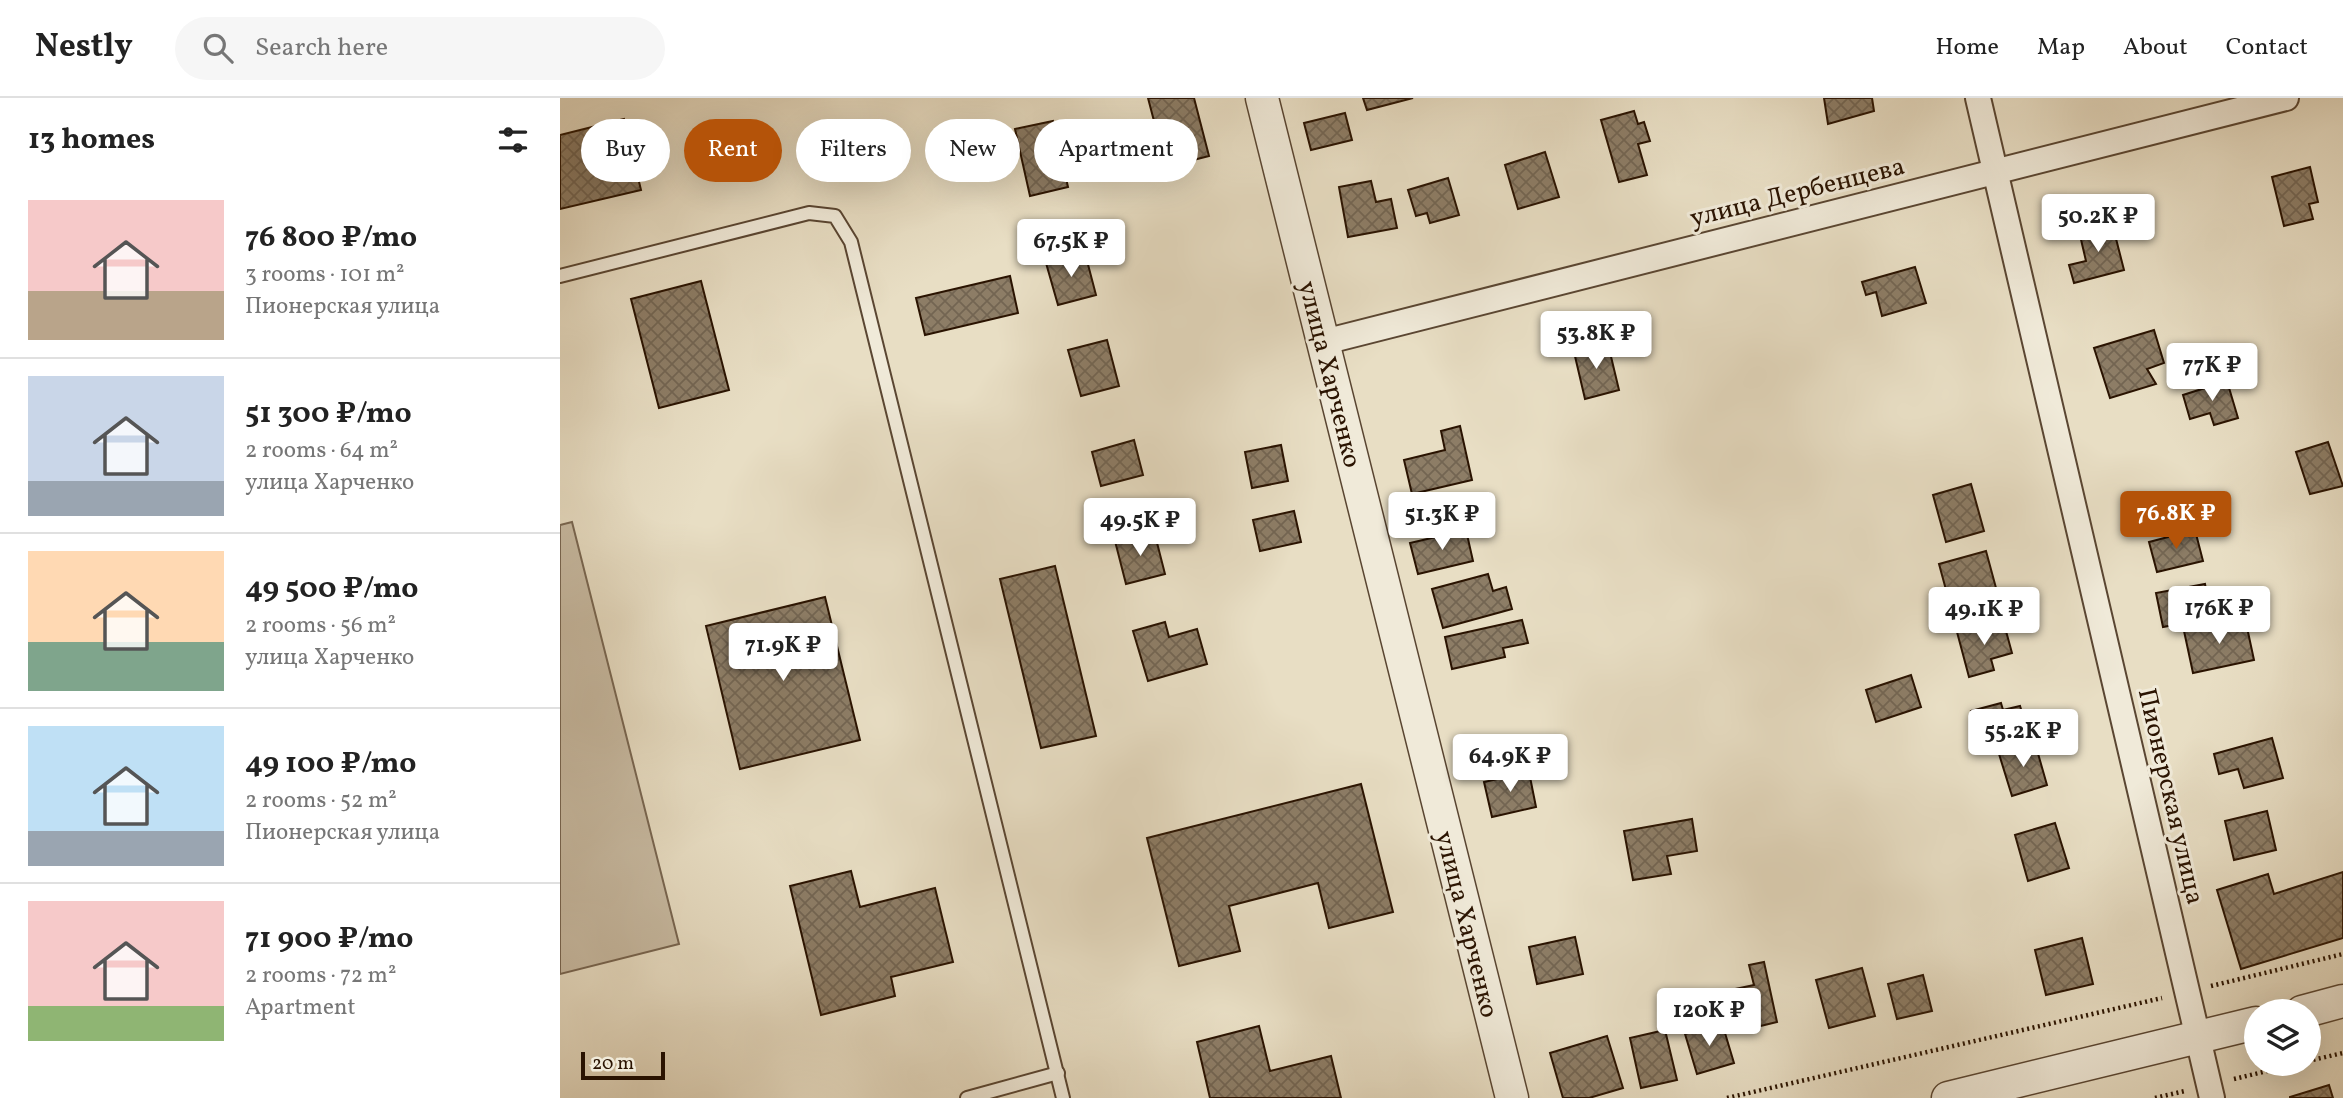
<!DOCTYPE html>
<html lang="en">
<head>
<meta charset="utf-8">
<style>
	:root { --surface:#fff; --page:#f6f6f6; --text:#222; --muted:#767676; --line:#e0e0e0; --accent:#b45309 }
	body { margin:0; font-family:Vollkorn,serif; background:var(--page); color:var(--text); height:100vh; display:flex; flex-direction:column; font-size:26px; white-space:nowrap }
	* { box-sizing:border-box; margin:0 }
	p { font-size:23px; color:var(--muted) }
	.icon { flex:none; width:38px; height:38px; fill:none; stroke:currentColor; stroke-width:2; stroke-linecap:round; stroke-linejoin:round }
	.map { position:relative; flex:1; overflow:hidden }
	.panel { display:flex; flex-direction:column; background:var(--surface); width:560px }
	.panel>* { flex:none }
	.banner { position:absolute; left:21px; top:21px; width:665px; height:63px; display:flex; gap:14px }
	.controls { position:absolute; left:1684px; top:901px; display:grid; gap:14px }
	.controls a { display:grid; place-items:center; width:77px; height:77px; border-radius:50%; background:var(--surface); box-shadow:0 7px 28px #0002; font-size:35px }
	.scale { position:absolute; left:21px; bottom:18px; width:84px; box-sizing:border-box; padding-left:7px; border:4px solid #2a1301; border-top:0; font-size:19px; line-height:24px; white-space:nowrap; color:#2a1301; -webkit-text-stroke:5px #f0ead9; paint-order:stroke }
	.price { position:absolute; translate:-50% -60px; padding:0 16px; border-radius:7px; background:#fff; color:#222; font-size:23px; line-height:46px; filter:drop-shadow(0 2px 4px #0008) }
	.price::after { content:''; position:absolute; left:50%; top:42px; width:21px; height:16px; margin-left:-10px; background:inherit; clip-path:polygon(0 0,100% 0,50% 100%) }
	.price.selected { background:var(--accent); color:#fff }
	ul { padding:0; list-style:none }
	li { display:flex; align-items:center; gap:21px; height:175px; padding:0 28px }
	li+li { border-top:2px solid var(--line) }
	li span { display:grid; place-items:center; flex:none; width:196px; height:140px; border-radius:0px; color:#555 }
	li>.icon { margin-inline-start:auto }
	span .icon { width:84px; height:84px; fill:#fffc; stroke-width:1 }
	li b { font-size:30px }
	h2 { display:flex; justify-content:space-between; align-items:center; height:84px; padding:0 28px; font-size:30px }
	.tag { padding:0 24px; border-radius:32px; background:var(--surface); box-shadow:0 7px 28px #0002; font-size:24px; line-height:63px }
	.tag.selected { background:var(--accent); color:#fff }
	header { display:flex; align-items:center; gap:42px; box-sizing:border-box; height:98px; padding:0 35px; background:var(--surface); border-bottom:2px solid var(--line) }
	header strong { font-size:33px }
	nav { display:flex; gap:38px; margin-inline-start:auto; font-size:24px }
	.search { width:490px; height:63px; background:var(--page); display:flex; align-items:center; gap:18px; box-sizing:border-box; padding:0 24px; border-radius:38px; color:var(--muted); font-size:26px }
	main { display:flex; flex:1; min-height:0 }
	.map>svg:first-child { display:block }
	.pitch { fill:#c8bba3; stroke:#796752; stroke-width:2 }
	.building { fill:url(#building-cross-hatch); stroke:#2a1301; stroke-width:2 }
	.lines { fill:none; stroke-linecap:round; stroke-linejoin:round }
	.service-casing { stroke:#5a4632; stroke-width:16 }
	.minor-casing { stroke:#5a4632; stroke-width:28 }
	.tertiary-casing { stroke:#5a4632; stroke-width:35 }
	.path { stroke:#2a1301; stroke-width:4.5; stroke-dasharray:2 3.5; stroke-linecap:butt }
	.service { stroke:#f0ead9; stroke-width:12 }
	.minor { stroke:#f0ead9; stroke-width:24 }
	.tertiary { stroke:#f0ead9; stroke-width:32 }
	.labels { text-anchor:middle; stroke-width:6; stroke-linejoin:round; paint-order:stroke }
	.street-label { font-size:26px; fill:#2a1301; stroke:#f0ead9 }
</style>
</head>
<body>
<header>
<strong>Nestly</strong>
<div class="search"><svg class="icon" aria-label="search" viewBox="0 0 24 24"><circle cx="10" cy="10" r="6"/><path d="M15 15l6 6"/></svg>Search here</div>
<nav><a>Home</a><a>Map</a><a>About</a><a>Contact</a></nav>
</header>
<main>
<section class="panel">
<h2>13 homes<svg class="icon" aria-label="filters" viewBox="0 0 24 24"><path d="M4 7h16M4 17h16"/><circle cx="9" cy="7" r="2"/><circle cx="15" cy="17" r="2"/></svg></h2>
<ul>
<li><span style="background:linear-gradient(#f6c9c9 65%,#b9a48a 0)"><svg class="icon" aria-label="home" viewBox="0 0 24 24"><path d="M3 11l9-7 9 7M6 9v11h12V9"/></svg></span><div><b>76 800 ₽/mo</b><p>3 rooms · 101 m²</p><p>Пионерская улица</p></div></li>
<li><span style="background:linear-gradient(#c9d6e8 75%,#9aa5b1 0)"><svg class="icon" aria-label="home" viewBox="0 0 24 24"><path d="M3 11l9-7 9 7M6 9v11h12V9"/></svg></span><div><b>51 300 ₽/mo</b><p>2 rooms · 64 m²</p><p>улица Харченко</p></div></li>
<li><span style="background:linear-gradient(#ffd9b3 65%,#7fa58c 0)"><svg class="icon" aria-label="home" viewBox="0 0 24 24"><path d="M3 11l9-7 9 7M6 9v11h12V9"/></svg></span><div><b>49 500 ₽/mo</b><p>2 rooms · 56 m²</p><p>улица Харченко</p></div></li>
<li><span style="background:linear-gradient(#bfe0f5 75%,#9aa5b1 0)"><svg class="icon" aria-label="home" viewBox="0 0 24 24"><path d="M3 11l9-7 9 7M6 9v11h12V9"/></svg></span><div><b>49 100 ₽/mo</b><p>2 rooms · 52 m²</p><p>Пионерская улица</p></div></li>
<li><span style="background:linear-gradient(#f6c9c9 75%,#8fb573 0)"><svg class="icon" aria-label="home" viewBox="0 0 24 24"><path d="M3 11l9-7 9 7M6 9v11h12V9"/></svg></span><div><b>71 900 ₽/mo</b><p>2 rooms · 72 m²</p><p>Apartment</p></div></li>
</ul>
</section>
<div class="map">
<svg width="1783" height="1000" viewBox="0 0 1783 1000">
	<defs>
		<pattern id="building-cross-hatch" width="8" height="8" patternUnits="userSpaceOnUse" patternTransform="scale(1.75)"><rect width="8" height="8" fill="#8d7d66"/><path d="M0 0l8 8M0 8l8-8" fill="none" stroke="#736552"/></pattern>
	</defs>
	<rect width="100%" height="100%" fill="#e8dec4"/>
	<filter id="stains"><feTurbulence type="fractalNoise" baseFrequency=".00286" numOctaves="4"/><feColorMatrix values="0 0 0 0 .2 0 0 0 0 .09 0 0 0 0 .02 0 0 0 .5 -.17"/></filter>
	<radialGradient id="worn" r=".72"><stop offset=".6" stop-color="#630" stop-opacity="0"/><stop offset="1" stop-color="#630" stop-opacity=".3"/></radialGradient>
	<!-- pitch -->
	<polygon class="pitch" points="12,424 119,846 0,876 0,427"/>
	<!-- building -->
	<g class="building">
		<polygon points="588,0 634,0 649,58 606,69"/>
		<polygon points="803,0 853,0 807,12"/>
		<polygon points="1264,0 1312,0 1314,13 1268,26"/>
		<polygon points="1074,13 1078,26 1084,24 1090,43 1078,46 1087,77 1059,84 1041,22"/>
		<polygon points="785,15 792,42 751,52 744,25"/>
		<polygon points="64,21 81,92 0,111 0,37"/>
		<polygon points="493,23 508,89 470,98 455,31"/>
		<polygon points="985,54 999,99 958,111 945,67"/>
		<polygon points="1750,69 1758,104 1749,106 1753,121 1724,128 1712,79"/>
		<polygon points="888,80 899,117 870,125 867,115 856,118 848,92"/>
		<polygon points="811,83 816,104 831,101 837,130 788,139 779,89"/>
		<polygon points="1552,125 1564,172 1514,185 1509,167 1526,163 1519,133"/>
		<polygon points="525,155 536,197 498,207 486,165"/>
		<polygon points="1355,169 1366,205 1322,218 1316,194 1306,197 1302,184"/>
		<polygon points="450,178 458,215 365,237 356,200"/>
		<polygon points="141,183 169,292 99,310 71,201"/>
		<polygon points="1594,232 1604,265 1587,271 1596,286 1550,300 1534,250"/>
		<polygon points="547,242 559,288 521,298 508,252"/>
		<polygon points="1048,246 1059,292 1025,301 1014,254"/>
		<polygon points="1667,283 1678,320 1654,327 1650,315 1630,321 1623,297"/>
		<polygon points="900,328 912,382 852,396 844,362 885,352 881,333"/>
		<polygon points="574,342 583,377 541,388 532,354"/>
		<polygon points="1768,344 1783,388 1750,396 1736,354"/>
		<polygon points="721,347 728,383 692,390 685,354"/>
		<polygon points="1411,386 1424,433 1386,444 1373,397"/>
		<polygon points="734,413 741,444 700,453 693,422"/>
		<polygon points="906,432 913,463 858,476 850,445"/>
		<polygon points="1635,432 1643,463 1597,474 1589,444"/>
		<polygon points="594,433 605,476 566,486 555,443"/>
		<polygon points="1426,453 1439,501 1392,514 1379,466"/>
		<polygon points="495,468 536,638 481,650 440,481"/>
		<polygon points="928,476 933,493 946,489 952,511 883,530 872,491"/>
		<polygon points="1645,486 1647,497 1656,496 1660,518 1603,529 1596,495"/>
		<polygon points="265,499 300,642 180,671 146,528"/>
		<polygon points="1685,520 1694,562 1633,575 1624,533"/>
		<polygon points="962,522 968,545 943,550 945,559 892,571 885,539"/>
		<polygon points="1443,522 1452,555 1431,561 1434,572 1409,579 1397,534"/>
		<polygon points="605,524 609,539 637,531 647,566 588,583 573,533"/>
		<polygon points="1351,577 1361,609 1316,624 1306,592"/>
		<polygon points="1441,605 1443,612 1460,608 1468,634 1420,647 1411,613"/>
		<polygon points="1712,640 1723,680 1684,690 1678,671 1659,676 1654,656"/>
		<polygon points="1475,645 1487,687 1452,698 1439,656"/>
		<polygon points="969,674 976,709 932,719 924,684"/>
		<polygon points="801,686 833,814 769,830 758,785 669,808 680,853 619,868 587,740"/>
		<polygon points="1707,713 1716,752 1674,762 1665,723"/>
		<polygon points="1132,721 1137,753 1107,758 1111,776 1073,782 1064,733"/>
		<polygon points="1495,725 1509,770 1468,783 1455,737"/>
		<polygon points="291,773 300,809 375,790 393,864 331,879 335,898 261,917 230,788"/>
		<polygon points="1783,774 1783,840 1681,871 1657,792 1708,776 1714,796"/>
		<polygon points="1015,839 1023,876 977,886 969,849"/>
		<polygon points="1522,840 1533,886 1486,897 1475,852"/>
		<polygon points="1204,864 1217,924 1184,932 1175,891 1194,887 1189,867"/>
		<polygon points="1302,870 1315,918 1269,930 1256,882"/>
		<polygon points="1363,877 1372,913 1337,921 1328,886"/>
		<polygon points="1162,925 1174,965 1137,976 1125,936"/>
		<polygon points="699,928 710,973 771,958 781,1000 650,1000 637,944"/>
		<polygon points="1105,932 1117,982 1081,990 1070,940"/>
		<polygon points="1047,938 1063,990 1029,1000 1003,1000 990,955"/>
		<polygon points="1769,987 1773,1000 1730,1000 1730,999"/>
	</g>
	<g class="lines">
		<!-- service casing -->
		<g class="service-casing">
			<g id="service">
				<polyline points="0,178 249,115 275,118 291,144 503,1000"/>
				<polyline points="407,1000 498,975"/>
			</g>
		</g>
		<!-- minor casing -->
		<g class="minor-casing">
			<g id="minor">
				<polyline points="1418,0 1652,1000"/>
				<polyline points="764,244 1726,0"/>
			</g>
		</g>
		<!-- tertiary casing -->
		<g class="tertiary-casing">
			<g id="tertiary">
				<polyline points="702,0 952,1000"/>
				<polyline points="1742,914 1783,903"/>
				<polyline points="1388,1000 1696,925"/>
			</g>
		</g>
		<!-- path -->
		<g class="path">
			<polyline points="1651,888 1783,856"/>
			<polyline points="1748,963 1783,955"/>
			<polyline points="1674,981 1736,966"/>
			<polyline points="1167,1000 1602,900"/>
			<polyline points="1595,1000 1625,993"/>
		</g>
		<!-- service -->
		<use href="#service" class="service"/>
		<!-- minor -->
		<use href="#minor" class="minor"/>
		<!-- tertiary -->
		<use href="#tertiary" class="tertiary"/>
	</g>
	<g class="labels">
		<!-- street labels -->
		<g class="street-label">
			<text transform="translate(1237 93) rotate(-14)" y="9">улица Дербенцева</text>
			<text transform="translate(771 276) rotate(76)" y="9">улица Харченко</text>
			<text transform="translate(1612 698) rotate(77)" y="9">Пионерская улица</text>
			<text transform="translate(908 826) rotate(76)" y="9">улица Харченко</text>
		</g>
	</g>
	<rect width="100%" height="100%" filter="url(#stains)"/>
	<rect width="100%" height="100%" fill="url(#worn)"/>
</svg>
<div class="controls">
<a><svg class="icon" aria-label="layers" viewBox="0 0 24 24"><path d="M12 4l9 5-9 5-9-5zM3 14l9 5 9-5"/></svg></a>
</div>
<div class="scale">20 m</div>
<b class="price" style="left:1538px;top:156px">50.2K ₽</b>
<b class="price" style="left:511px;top:181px">67.5K ₽</b>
<b class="price" style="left:1036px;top:273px">53.8K ₽</b>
<b class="price" style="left:1652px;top:305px">77K ₽</b>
<b class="price selected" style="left:1616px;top:453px">76.8K ₽</b>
<b class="price" style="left:882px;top:454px">51.3K ₽</b>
<b class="price" style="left:580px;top:460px">49.5K ₽</b>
<b class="price" style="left:1659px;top:548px">176K ₽</b>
<b class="price" style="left:1424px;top:549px">49.1K ₽</b>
<b class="price" style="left:223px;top:585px">71.9K ₽</b>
<b class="price" style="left:1463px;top:671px">55.2K ₽</b>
<b class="price" style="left:950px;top:696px">64.9K ₽</b>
<b class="price" style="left:1149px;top:950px">120K ₽</b>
<div class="banner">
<a class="tag">Buy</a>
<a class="tag selected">Rent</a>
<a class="tag">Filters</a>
<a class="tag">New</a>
<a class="tag">Apartment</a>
</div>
</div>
</main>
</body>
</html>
